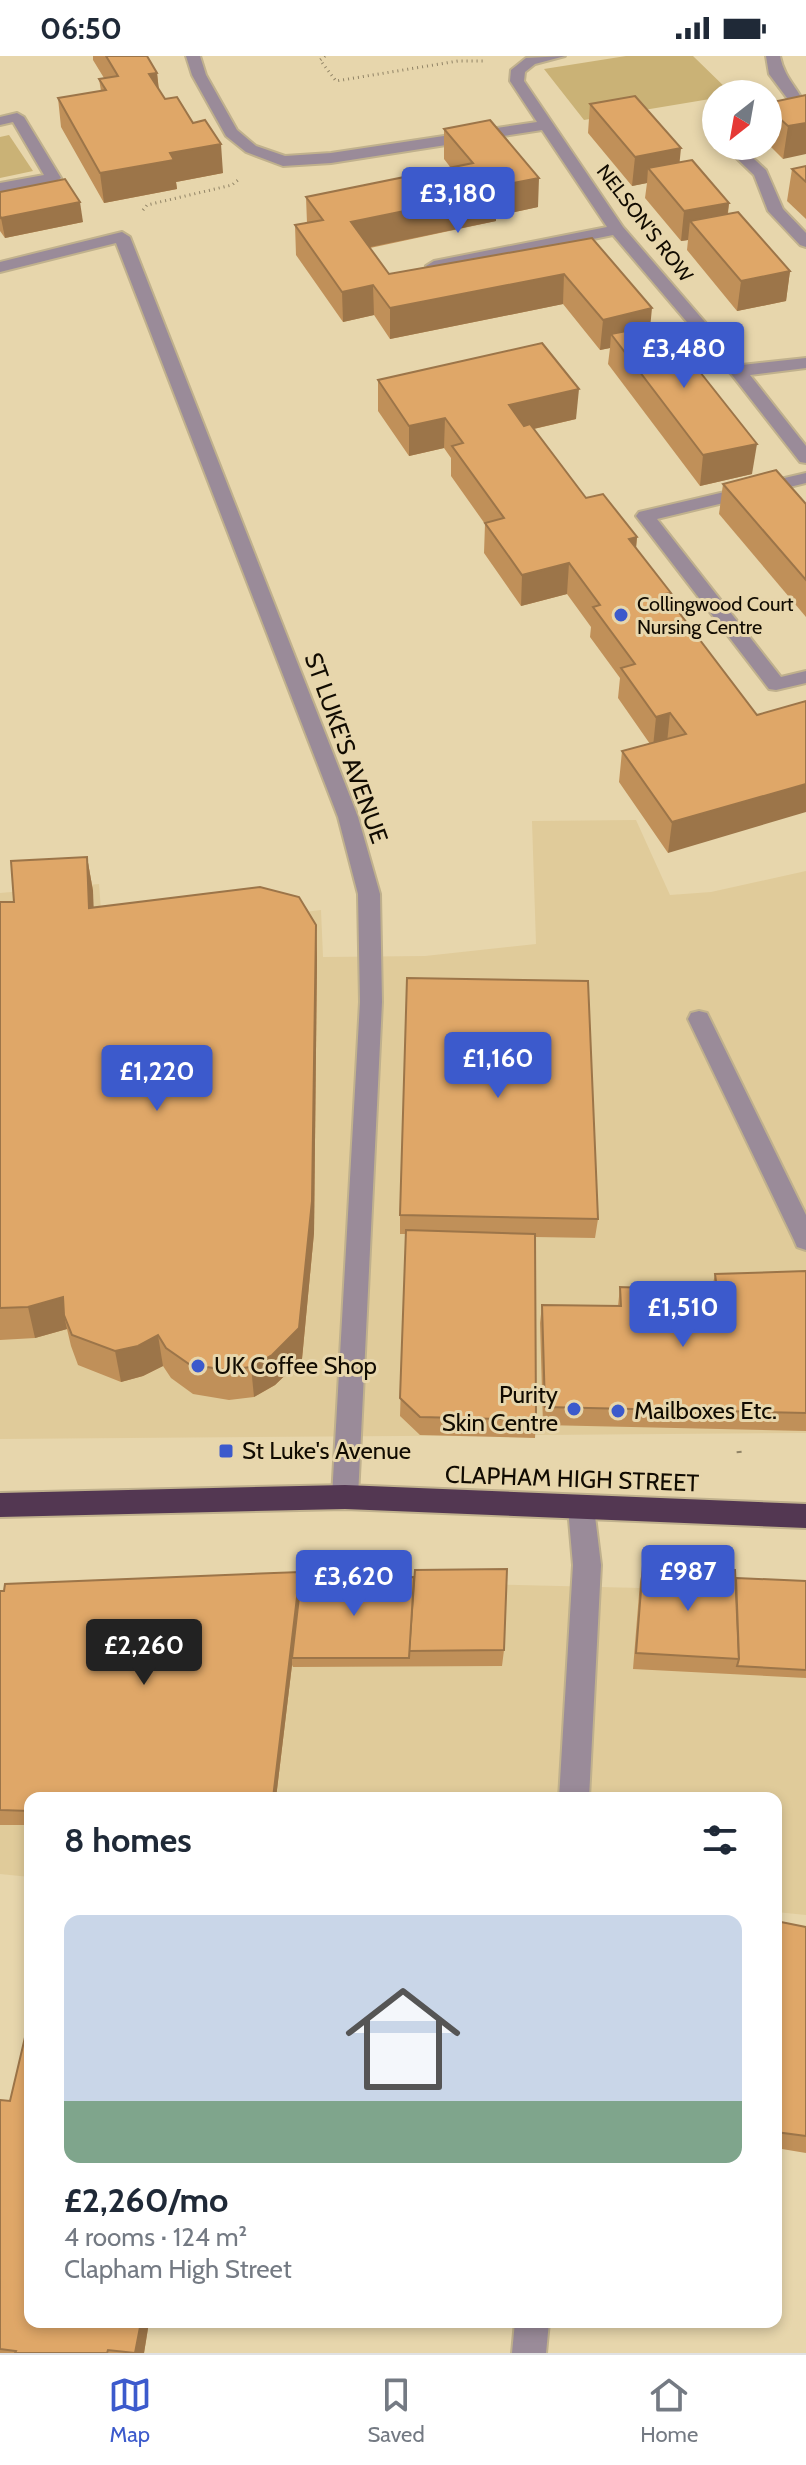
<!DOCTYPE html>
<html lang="en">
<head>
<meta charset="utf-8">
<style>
	:root { --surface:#fff; --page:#f2f2f3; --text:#1f2937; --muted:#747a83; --line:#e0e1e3; --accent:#3c5acc }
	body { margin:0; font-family:Cabin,sans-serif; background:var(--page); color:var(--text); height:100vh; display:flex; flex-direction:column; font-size:30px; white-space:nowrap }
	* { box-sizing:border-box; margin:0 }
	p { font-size:26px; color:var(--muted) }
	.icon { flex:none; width:44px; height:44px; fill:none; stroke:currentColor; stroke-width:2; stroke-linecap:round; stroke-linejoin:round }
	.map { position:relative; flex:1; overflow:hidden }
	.panel { position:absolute; left:24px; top:1736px; width:758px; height:536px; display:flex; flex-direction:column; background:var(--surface); border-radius:16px; box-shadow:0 4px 12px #0003 }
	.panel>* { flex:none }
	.needle { width:52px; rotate:211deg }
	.buttons { position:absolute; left:702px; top:24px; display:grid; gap:16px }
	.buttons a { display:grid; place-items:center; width:80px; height:80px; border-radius:50%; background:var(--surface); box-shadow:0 4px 12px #0003; font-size:40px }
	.price { position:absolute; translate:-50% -68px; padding:0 18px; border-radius:8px; background:var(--accent); color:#fff; font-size:26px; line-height:52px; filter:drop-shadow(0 2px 4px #0008) }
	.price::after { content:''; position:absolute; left:50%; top:48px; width:24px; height:18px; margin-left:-12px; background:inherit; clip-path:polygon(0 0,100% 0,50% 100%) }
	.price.selected { background:#222; color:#fff }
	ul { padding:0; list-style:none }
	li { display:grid; align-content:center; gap:16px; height:424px; padding:0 40px }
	li span { display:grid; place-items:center; height:248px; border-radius:16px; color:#555 }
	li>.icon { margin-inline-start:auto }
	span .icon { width:144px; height:144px; fill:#fffc; stroke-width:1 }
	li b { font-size:34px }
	h2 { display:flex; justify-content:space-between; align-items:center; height:96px; padding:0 40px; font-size:34px }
	.status { display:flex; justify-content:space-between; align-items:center; height:56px; padding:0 40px; background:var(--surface); direction:ltr }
	.status svg { height:22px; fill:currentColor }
	.tab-bar { display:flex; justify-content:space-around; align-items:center; height:112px; border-top:2px solid var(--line); background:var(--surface); font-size:22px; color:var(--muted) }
	.tab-bar a { display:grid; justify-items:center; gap:4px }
	.tab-bar .selected { color:var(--accent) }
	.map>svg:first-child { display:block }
	.built { fill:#e0cb9a }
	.green { fill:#cab276 }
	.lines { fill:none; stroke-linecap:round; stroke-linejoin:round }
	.minor-casing { stroke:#c0b18d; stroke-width:4 }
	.highway-casing { stroke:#c0b18d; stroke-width:4 }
	.path-far1 { stroke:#908366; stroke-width:3; stroke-dasharray:1 4; stroke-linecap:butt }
	.path { stroke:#908366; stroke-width:5; stroke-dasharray:2 6; stroke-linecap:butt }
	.minor { fill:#9a8b99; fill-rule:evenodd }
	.highway { fill:#533752; fill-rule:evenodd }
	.wall { fill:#c09059 }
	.shaded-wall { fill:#9c7549 }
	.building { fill:#dfa768; stroke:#9c7549; stroke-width:2 }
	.poi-dot { fill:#3c5acc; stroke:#e7d6ac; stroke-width:3 }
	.labels { text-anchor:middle; stroke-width:6; stroke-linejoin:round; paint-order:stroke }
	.far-street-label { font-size:20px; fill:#110b01; stroke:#e7d6ac }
	.far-poi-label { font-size:20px; fill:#110b01; stroke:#e7d6ac; text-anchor:start }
	.street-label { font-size:24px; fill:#110b01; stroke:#e7d6ac }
	.poi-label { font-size:24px; fill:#110b01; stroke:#e7d6ac; text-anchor:start }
</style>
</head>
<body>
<div class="status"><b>06:50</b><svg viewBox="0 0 49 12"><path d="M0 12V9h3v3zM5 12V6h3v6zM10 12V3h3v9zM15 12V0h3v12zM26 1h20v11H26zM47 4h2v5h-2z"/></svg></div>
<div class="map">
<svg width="806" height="2297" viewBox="0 0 806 2297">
	<rect width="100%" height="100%" fill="#e7d6ac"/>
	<!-- built -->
	<g class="built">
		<polygon points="636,764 670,839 711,836 806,815 806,1377 0,1383 0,837 99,828 103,880 321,854 323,901 425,900 536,888 532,765"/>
		<polygon points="353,1525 806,1536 806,1859 776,1856 776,1742 30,1742 30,1821 0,1818 0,1536"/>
	</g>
	<!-- green -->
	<g class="green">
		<polygon points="626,0 693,0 732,38 716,38 716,42 584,64 544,13"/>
		<polygon points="9,79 33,115 0,122 0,81"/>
	</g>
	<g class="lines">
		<!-- minor casing -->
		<g class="minor-casing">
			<g id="minor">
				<polygon points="186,0 200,0 206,19 237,74 256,90 285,100 331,97 537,66 510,25 511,14 526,2 565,0 535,8 525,16 524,25 623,171 742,309 806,302 806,312 750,319 806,390 806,407 800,406 732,319 613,179 434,215 428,213 426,210 434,205 607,171 542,74 331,107 283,110 246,96 226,80 192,19"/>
				<path d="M 766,0 L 780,0 C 785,27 806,37 806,59 L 799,58 L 769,18 Z"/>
				<polygon points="17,57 24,61 61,122 53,127 0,137 0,127 44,119 13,66 0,69 0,61"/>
				<polygon points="716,70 716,80 707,74"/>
				<polygon points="724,90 740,90 766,114 783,153 806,177 806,191 800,189 768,155 754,119"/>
				<polygon points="122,176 130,181 358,761 380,838 382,946 358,1441 354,1449 345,1453 336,1449 332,1441 360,946 358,838 338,761 116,187 0,216 0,206"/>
				<polygon points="806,417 806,427 657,463 781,621 806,615 806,627 776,634 769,633 636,460 639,456"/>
				<polygon points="699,955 707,957 710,963 806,1159 806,1194 797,1191 794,1184 688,963 691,957"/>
				<polygon points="581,1440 590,1444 594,1452 601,1509 589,1742 559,1742 573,1509 568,1452 572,1444"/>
				<polygon points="515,2266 549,2266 546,2297 512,2297"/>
			</g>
		</g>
		<!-- highway casing -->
		<g class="highway-casing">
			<polygon id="highway" points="345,1429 806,1448 806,1472 345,1453 0,1461 0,1437"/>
		</g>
		<!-- path-far1 -->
		<g class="path-far1">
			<polyline points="325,0 320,4 336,25 458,5 486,5"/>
			<polyline points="143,154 147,149 232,129 238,124"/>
		</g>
		<!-- path -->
		<polyline class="path" points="739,1395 740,1403"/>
		<!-- minor -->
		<use href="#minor" class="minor"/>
		<!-- highway -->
		<use href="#highway" class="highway"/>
	</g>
	<!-- wall -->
	<g class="wall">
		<polygon points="93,0 147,0 157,17 159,34 223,117 176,126 177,133 104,147 61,71 58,42 101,35 99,23 104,22 93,4"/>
		<polygon points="806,39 783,103 768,88 768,47"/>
		<polygon points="590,48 680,106 729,147 728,158 790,215 786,245 737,255 687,194 688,184 681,185 645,142 647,127 632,130 588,77"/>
		<polygon points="444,73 538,151 496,160 496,165 370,192 389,218 592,182 752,418 700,430 608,308 610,292 600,294 563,248 390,283 374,259 343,266 296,199 295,169 307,167 306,141 451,112 444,103"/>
		<polygon points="806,110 806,163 787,145 792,113"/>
		<polygon points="0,136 83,166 5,182 0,175"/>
		<polygon points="378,324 576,363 534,373 586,442 637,481 636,492 671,537 670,545 757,659 668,797 619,726 622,695 650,688 618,642 620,622 590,581 591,571 567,538 521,550 484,497 485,468 451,420 451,402 444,392 409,400 378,355"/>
		<polygon points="723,428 806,448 806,561 719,458"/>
		<polygon points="87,801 93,835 93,851 316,869 317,903 314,1177 302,1303 275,1329 254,1341 229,1344 193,1338 171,1322 163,1310 143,1320 121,1326 78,1309 71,1290 67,1273 35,1282 0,1284 0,846 14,846"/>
		<polygon points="400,1159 598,1163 595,1182 535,1181 536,1364 535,1382 420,1379 400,1360 406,1178 400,1178"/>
		<polygon points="806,1215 806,1375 543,1369 540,1267 542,1249 618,1250 620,1231 677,1241 712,1240 711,1237 715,1218"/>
		<polygon points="643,1509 736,1522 806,1525 806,1622 633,1613 640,1526"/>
		<polygon points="300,1516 301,1524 504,1594 502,1610 293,1611 292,1609 276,1742 30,1742 30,1769 0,1769 0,1535"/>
		<polygon points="776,1865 806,1871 806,2097 776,2092"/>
		<polygon points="0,2044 149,2266 144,2297 0,2297"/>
	</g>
	<!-- shaded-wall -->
	<g class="shaded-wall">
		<polygon points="157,17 160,46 149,18"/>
		<polygon points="806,67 806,98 783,103 788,70"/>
		<polygon points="221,88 223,117 176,126 177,133 104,147 100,117 170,97"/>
		<polygon points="681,92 678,122 648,112 647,127 632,130 635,101"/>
		<polygon points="539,122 538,151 496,160 496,165 351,195 351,166 492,131"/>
		<polygon points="80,146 83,166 5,182 1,162"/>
		<polygon points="729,147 725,176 690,165 688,184 681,185 684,155"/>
		<polygon points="790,215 786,245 737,255 741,225"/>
		<polygon points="564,218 563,248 390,283 390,252"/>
		<polygon points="373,229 374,259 343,266 342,236"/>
		<polygon points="652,252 649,283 611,278 610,292 600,294 603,264"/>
		<polygon points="579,333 576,363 507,379 509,349"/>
		<polygon points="445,362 444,392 409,400 409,370"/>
		<polygon points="757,388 752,418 700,430 703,399"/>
		<polygon points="637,481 634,512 629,483"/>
		<polygon points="569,507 567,538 521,550 522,519"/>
		<polygon points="670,657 667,687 653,691 656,661"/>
		<polygon points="806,728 806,756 668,797 672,766"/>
		<polygon points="87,801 93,835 95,885 89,852"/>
		<polygon points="316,869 317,903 314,1177 302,1303 275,1329 254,1341 251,1311"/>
		<polygon points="63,1241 64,1259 67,1273 35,1282 28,1251"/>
		<polygon points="158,1279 163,1310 143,1320 121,1326 115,1295"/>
		<polygon points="300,1516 301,1533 292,1602 292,1609 276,1742 273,1742"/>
		<polygon points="141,2266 149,2266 144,2297 135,2297"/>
	</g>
	<!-- building -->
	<g class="building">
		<polygon points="106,0 147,0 157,17 149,18 165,43 177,41 193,67 205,64 221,88 170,97 174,104 100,117 58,42 106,34 99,23 118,20"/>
		<polygon points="806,39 806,67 788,70 768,52 768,47"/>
		<polygon points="635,40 681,92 635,101 590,48"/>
		<polygon points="490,64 539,122 492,131 497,136 351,166 389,218 592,182 652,252 603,264 564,218 390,252 373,229 342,236 295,169 323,164 306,141 473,107 444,73"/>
		<polygon points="692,104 729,147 684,155 648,112"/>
		<polygon points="806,110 806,126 792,113"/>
		<polygon points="65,123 80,146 1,162 0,160 0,136"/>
		<polygon points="738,156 790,215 741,225 690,165"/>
		<polygon points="662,268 757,388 703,399 611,278"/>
		<polygon points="542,287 579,333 509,349 524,370 530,368 586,442 603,438 637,481 629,483 671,537 665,538 757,659 806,645 806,728 672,766 622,695 686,678 670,657 656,661 621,612 635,608 593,551 600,549 569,507 522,519 485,467 504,462 452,390 463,387 445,362 409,370 378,324"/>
		<polygon points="776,414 806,448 806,524 723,428"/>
		<polygon points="87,801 89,852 260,831 299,841 316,869 312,1145 299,1272 272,1299 251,1311 225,1314 189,1308 166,1292 158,1279 138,1290 115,1295 72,1279 64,1259 63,1241 28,1251 0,1252 0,846 14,846 11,805"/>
		<polygon points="407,922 588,925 598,1163 400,1159"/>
		<polygon points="406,1174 535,1178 536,1364 420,1361 400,1342"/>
		<polygon points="806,1215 806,1357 545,1351 542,1249 621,1250 620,1231 674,1233 677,1241 718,1240 715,1218"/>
		<polygon points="643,1509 735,1514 739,1603 636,1597"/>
		<polygon points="507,1513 504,1594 409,1595 415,1514"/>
		<polygon points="300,1516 273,1742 179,1737 178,1742 30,1742 30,1755 0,1754 0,1535 4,1535 5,1528"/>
		<polygon points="414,1521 409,1602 292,1602 301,1524"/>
		<polygon points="736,1522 806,1525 806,1614 737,1610 739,1603"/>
		<polygon points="776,1865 806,1871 806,2080 776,2076"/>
		<polygon points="30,1960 30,2266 141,2266 135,2297 108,2294 107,2297 15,2297 16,2295 0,2293 0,2044 10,2045"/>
	</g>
	<!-- markers -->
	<g class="poi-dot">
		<circle cx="621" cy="559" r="8"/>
		<circle cx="198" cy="1310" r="8"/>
		<circle cx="574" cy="1353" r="8"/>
		<circle cx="618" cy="1355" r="8"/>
		<rect x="218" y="1387" width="16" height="16" rx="4"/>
	</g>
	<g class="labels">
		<!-- far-street labels -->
		<g class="far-street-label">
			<text transform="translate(645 167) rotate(52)" y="7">NELSON'S ROW</text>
		</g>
		<!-- far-poi labels -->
		<g class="far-poi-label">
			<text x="637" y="555">Collingwood Court<tspan x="637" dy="23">Nursing Centre</tspan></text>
		</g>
		<!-- street labels -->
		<g class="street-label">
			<text transform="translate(346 692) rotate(70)" y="8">ST LUKE'S AVENUE</text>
			<text transform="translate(572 1423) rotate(2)" y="8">CLAPHAM HIGH STREET</text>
		</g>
		<!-- poi labels -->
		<g class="poi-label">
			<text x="214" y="1318">UK Coffee Shop</text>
			<text x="558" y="1347" text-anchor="end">Purity<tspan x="558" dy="28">Skin Centre</tspan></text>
			<text x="634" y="1363">Mailboxes Etc.</text>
			<text x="242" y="1403">St Luke's Avenue</text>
		</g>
	</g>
</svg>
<div class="buttons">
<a><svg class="needle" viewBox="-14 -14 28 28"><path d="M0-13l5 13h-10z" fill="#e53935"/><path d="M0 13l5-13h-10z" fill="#747a83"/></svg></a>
</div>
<b class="price" style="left:458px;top:179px">£3,180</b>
<b class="price" style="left:684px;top:334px">£3,480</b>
<b class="price" style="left:498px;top:1044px">£1,160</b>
<b class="price" style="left:157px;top:1057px">£1,220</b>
<b class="price" style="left:683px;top:1293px">£1,510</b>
<b class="price" style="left:688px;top:1557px">£987</b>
<b class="price" style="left:354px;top:1562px">£3,620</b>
<b class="price selected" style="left:144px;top:1631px">£2,260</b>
<section class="panel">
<h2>8 homes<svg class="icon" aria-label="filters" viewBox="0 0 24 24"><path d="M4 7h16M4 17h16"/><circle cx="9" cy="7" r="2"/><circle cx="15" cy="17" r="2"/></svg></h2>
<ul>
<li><span style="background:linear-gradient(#c9d6e8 75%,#7fa58c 0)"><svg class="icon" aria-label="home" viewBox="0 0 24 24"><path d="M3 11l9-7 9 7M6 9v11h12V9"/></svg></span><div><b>£2,260/mo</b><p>4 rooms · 124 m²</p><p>Clapham High Street</p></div></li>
</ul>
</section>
</div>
<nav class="tab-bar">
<a class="selected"><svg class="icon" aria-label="map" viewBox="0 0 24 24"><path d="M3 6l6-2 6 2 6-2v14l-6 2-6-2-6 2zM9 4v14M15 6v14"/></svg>Map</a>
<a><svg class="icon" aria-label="saved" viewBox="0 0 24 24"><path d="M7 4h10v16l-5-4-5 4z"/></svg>Saved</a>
<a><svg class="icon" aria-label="home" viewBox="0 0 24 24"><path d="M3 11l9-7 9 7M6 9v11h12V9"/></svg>Home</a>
</nav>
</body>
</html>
